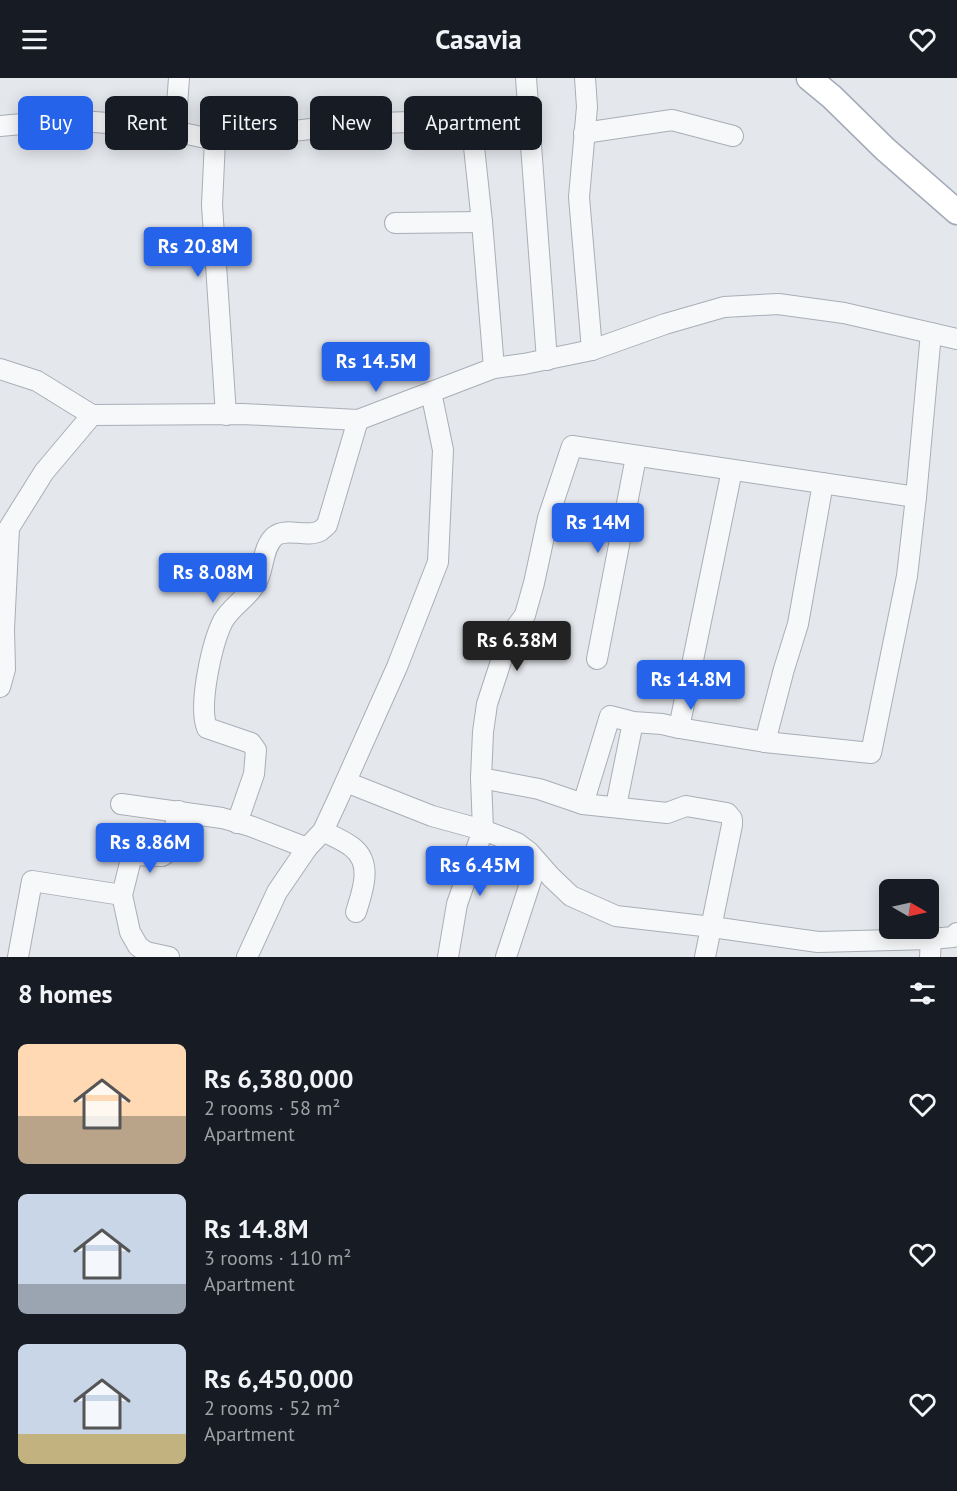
<!DOCTYPE html>
<html lang="en">
<head>
<meta charset="utf-8">
<style>
	:root { --surface:#171b24; --page:#20242c; --text:#f1f3f6; --muted:#9ea1a6; --accent:#2563eb }
	body { margin:0; font-family:"PT Sans",sans-serif; background:var(--page); color:var(--text); height:100vh; display:flex; flex-direction:column; font-size:22px; white-space:nowrap }
	* { box-sizing:border-box; margin:0 }
	p { font-size:20px; color:var(--muted) }
	.icon { flex:none; width:33px; height:33px; fill:none; stroke:currentColor; stroke-width:2; stroke-linecap:round; stroke-linejoin:round }
	.map { position:relative; height:879px; overflow:hidden }
	.panel { display:flex; flex-direction:column; background:var(--surface); flex:1 }
	.panel>* { flex:none }
	.guide { position:absolute; left:18px; top:18px; width:600px; height:54px; display:flex; gap:12px }
	.needle { width:39px; rotate:99deg }
	.buttons { position:absolute; left:879px; top:801px; display:grid; gap:12px }
	.buttons a { display:grid; place-items:center; width:60px; height:60px; border-radius:9px; background:var(--surface); box-shadow:0 3px 15px #0003; font-size:30px }
	.price { position:absolute; translate:-50% -51px; padding:0 14px; border-radius:6px; background:var(--accent); color:#fff; font-size:20px; line-height:39px; filter:drop-shadow(0 2px 3px #0008) }
	.price::after { content:''; position:absolute; left:50%; top:36px; width:18px; height:14px; margin-left:-9px; background:inherit; clip-path:polygon(0 0,100% 0,50% 100%) }
	.price.current { background:#222; color:#fff }
	ul { padding:0; list-style:none }
	li { display:flex; align-items:center; gap:18px; height:150px; padding:0 18px }
	li span { display:grid; place-items:center; flex:none; width:168px; height:120px; border-radius:9px; color:#555 }
	li>.icon { margin-inline-start:auto }
	span .icon { width:72px; height:72px; fill:#fffc; stroke-width:1 }
	li b { font-size:26px }
	h2 { display:flex; justify-content:space-between; align-items:center; height:72px; padding:0 18px; font-size:26px }
	.pill { padding:0 21px; border-radius:9px; background:var(--surface); box-shadow:0 3px 15px #0003; font-size:21px; line-height:54px }
	.pill.current { background:var(--accent); color:#fff }
	header { display:flex; justify-content:space-between; align-items:center; height:78px; padding:0 18px; background:var(--surface); font-size:27px; font-weight:700 }
	.map>svg:first-child { display:block }
	.lines { fill:none; stroke-linecap:round; stroke-linejoin:round }
	.minor-casing { stroke:#a9aeb7; stroke-width:22 }
	.major-casing { stroke:#a3abb8; stroke-width:27 }
	.minor { stroke:#f7f8fa; stroke-width:20 }
	.major { stroke:#fff; stroke-width:24 }
</style>
</head>
<body>
<header><svg class="icon" aria-label="menu" viewBox="0 0 24 24"><path d="M4 6h16M4 12h16M4 18h16"/></svg>Casavia<svg class="icon" aria-label="heart" viewBox="0 0 24 24"><path d="M12 20l-8-8c-3-5 5-10 8-4 3-6 11-1 8 4z"/></svg></header>
<div class="map">
<svg width="957" height="879" viewBox="0 0 957 879">
	<rect width="100%" height="100%" fill="#e4e7ec"/>
	<g class="lines">
		<!-- minor casing -->
		<g class="minor-casing">
			<g id="minor">
				<polyline points="179,0 177,27 169,52 215,62 354,46 465,42 472,50 482,144 494,290"/>
				<polyline points="526,0 547,282"/>
				<polyline points="585,0 587,29 579,119 592,272"/>
				<polyline points="0,48 66,42 108,45 169,52"/>
				<polyline points="584,55 672,42 733,58"/>
				<polyline points="215,62 212,127 226,337"/>
				<polyline points="395,145 482,144"/>
				<polyline points="0,291 37,303 92,337"/>
				<polyline points="597,581 636,379"/>
				<polyline points="0,609 5,591 4,551 9,450 44,394 92,337 243,336 358,342 494,290 524,286 592,272 665,246 724,229 778,226 844,235 957,261"/>
				<polyline points="679,650 732,392"/>
				<polyline points="765,664 784,591 798,546 823,405"/>
				<polyline points="481,700 539,711 583,726 667,735 686,728 727,735 732,741 732,747 705,879"/>
				<polyline points="346,704 432,738 483,752 517,765 529,774 551,799 571,818 616,838 712,849 818,864 931,861 953,859 957,855"/>
				<polyline points="121,726 222,740 250,748 307,770"/>
				<polyline points="583,726 610,638 633,644 662,646 679,650 765,664 871,675 907,498 916,419"/>
				<polyline points="616,728 633,644"/>
				<path d="M 237,745 L 254,696 L 256,672 L 251,665 L 207,650 C 198,627 212,565 223,543 C 232,527 251,518 258,501 C 264,488 263,468 275,458 C 287,449 306,460 320,453 C 320,453 326,448 327,447 L 358,342"/>
				<path d="M 323,753 C 332,758 343,762 352,769 C 373,785 363,812 356,834"/>
				<polyline points="18,879 32,803 122,817"/>
				<polyline points="169,879 146,874 138,868 130,854 122,817 132,777 162,778 168,774 179,733"/>
				<polyline points="247,879 277,814 307,770 323,753 337,723 397,589 438,484 443,372 431,314"/>
				<polyline points="448,879 457,826 483,752 481,700 483,654 487,626 509,559 525,537 534,505 548,440 572,368 916,419 931,255"/>
				<polyline points="506,879 537,784"/>
				<polyline points="930,879 931,861"/>
			</g>
		</g>
		<!-- major casing -->
		<g class="major-casing">
			<polyline id="major" points="809,0 832,19 885,71 957,134"/>
		</g>
		<!-- minor -->
		<use href="#minor" class="minor"/>
		<!-- major -->
		<use href="#major" class="major"/>
	</g>
</svg>
<div class="buttons">
<a><svg class="needle" viewBox="-14 -14 28 28"><path d="M0-13l5 13h-10z" fill="#e53935"/><path d="M0 13l5-13h-10z" fill="#9ea1a6"/></svg></a>
</div>
<b class="price" style="left:198px;top:200px">Rs 20.8M</b>
<b class="price" style="left:376px;top:315px">Rs 14.5M</b>
<b class="price" style="left:598px;top:476px">Rs 14M</b>
<b class="price" style="left:213px;top:526px">Rs 8.08M</b>
<b class="price current" style="left:517px;top:594px">Rs 6.38M</b>
<b class="price" style="left:691px;top:633px">Rs 14.8M</b>
<b class="price" style="left:150px;top:796px">Rs 8.86M</b>
<b class="price" style="left:480px;top:819px">Rs 6.45M</b>
<div class="guide">
<a class="pill current">Buy</a>
<a class="pill">Rent</a>
<a class="pill">Filters</a>
<a class="pill">New</a>
<a class="pill">Apartment</a>
</div>
</div>
<section class="panel">
<h2>8 homes<svg class="icon" aria-label="filters" viewBox="0 0 24 24"><path d="M4 7h16M4 17h16"/><circle cx="9" cy="7" r="2"/><circle cx="15" cy="17" r="2"/></svg></h2>
<ul>
<li><span style="background:linear-gradient(#ffd9b3 60%,#b9a48a 0)"><svg class="icon" aria-label="home" viewBox="0 0 24 24"><path d="M3 11l9-7 9 7M6 9v11h12V9"/></svg></span><div><b>Rs 6,380,000</b><p>2 rooms · 58 m²</p><p>Apartment</p></div><svg class="icon" aria-label="heart" viewBox="0 0 24 24"><path d="M12 20l-8-8c-3-5 5-10 8-4 3-6 11-1 8 4z"/></svg></li>
<li><span style="background:linear-gradient(#c9d6e8 75%,#9aa5b1 0)"><svg class="icon" aria-label="home" viewBox="0 0 24 24"><path d="M3 11l9-7 9 7M6 9v11h12V9"/></svg></span><div><b>Rs 14.8M</b><p>3 rooms · 110 m²</p><p>Apartment</p></div><svg class="icon" aria-label="heart" viewBox="0 0 24 24"><path d="M12 20l-8-8c-3-5 5-10 8-4 3-6 11-1 8 4z"/></svg></li>
<li><span style="background:linear-gradient(#c9d6e8 75%,#c2b280 0)"><svg class="icon" aria-label="home" viewBox="0 0 24 24"><path d="M3 11l9-7 9 7M6 9v11h12V9"/></svg></span><div><b>Rs 6,450,000</b><p>2 rooms · 52 m²</p><p>Apartment</p></div><svg class="icon" aria-label="heart" viewBox="0 0 24 24"><path d="M12 20l-8-8c-3-5 5-10 8-4 3-6 11-1 8 4z"/></svg></li>
</ul>
</section>
</body>
</html>
